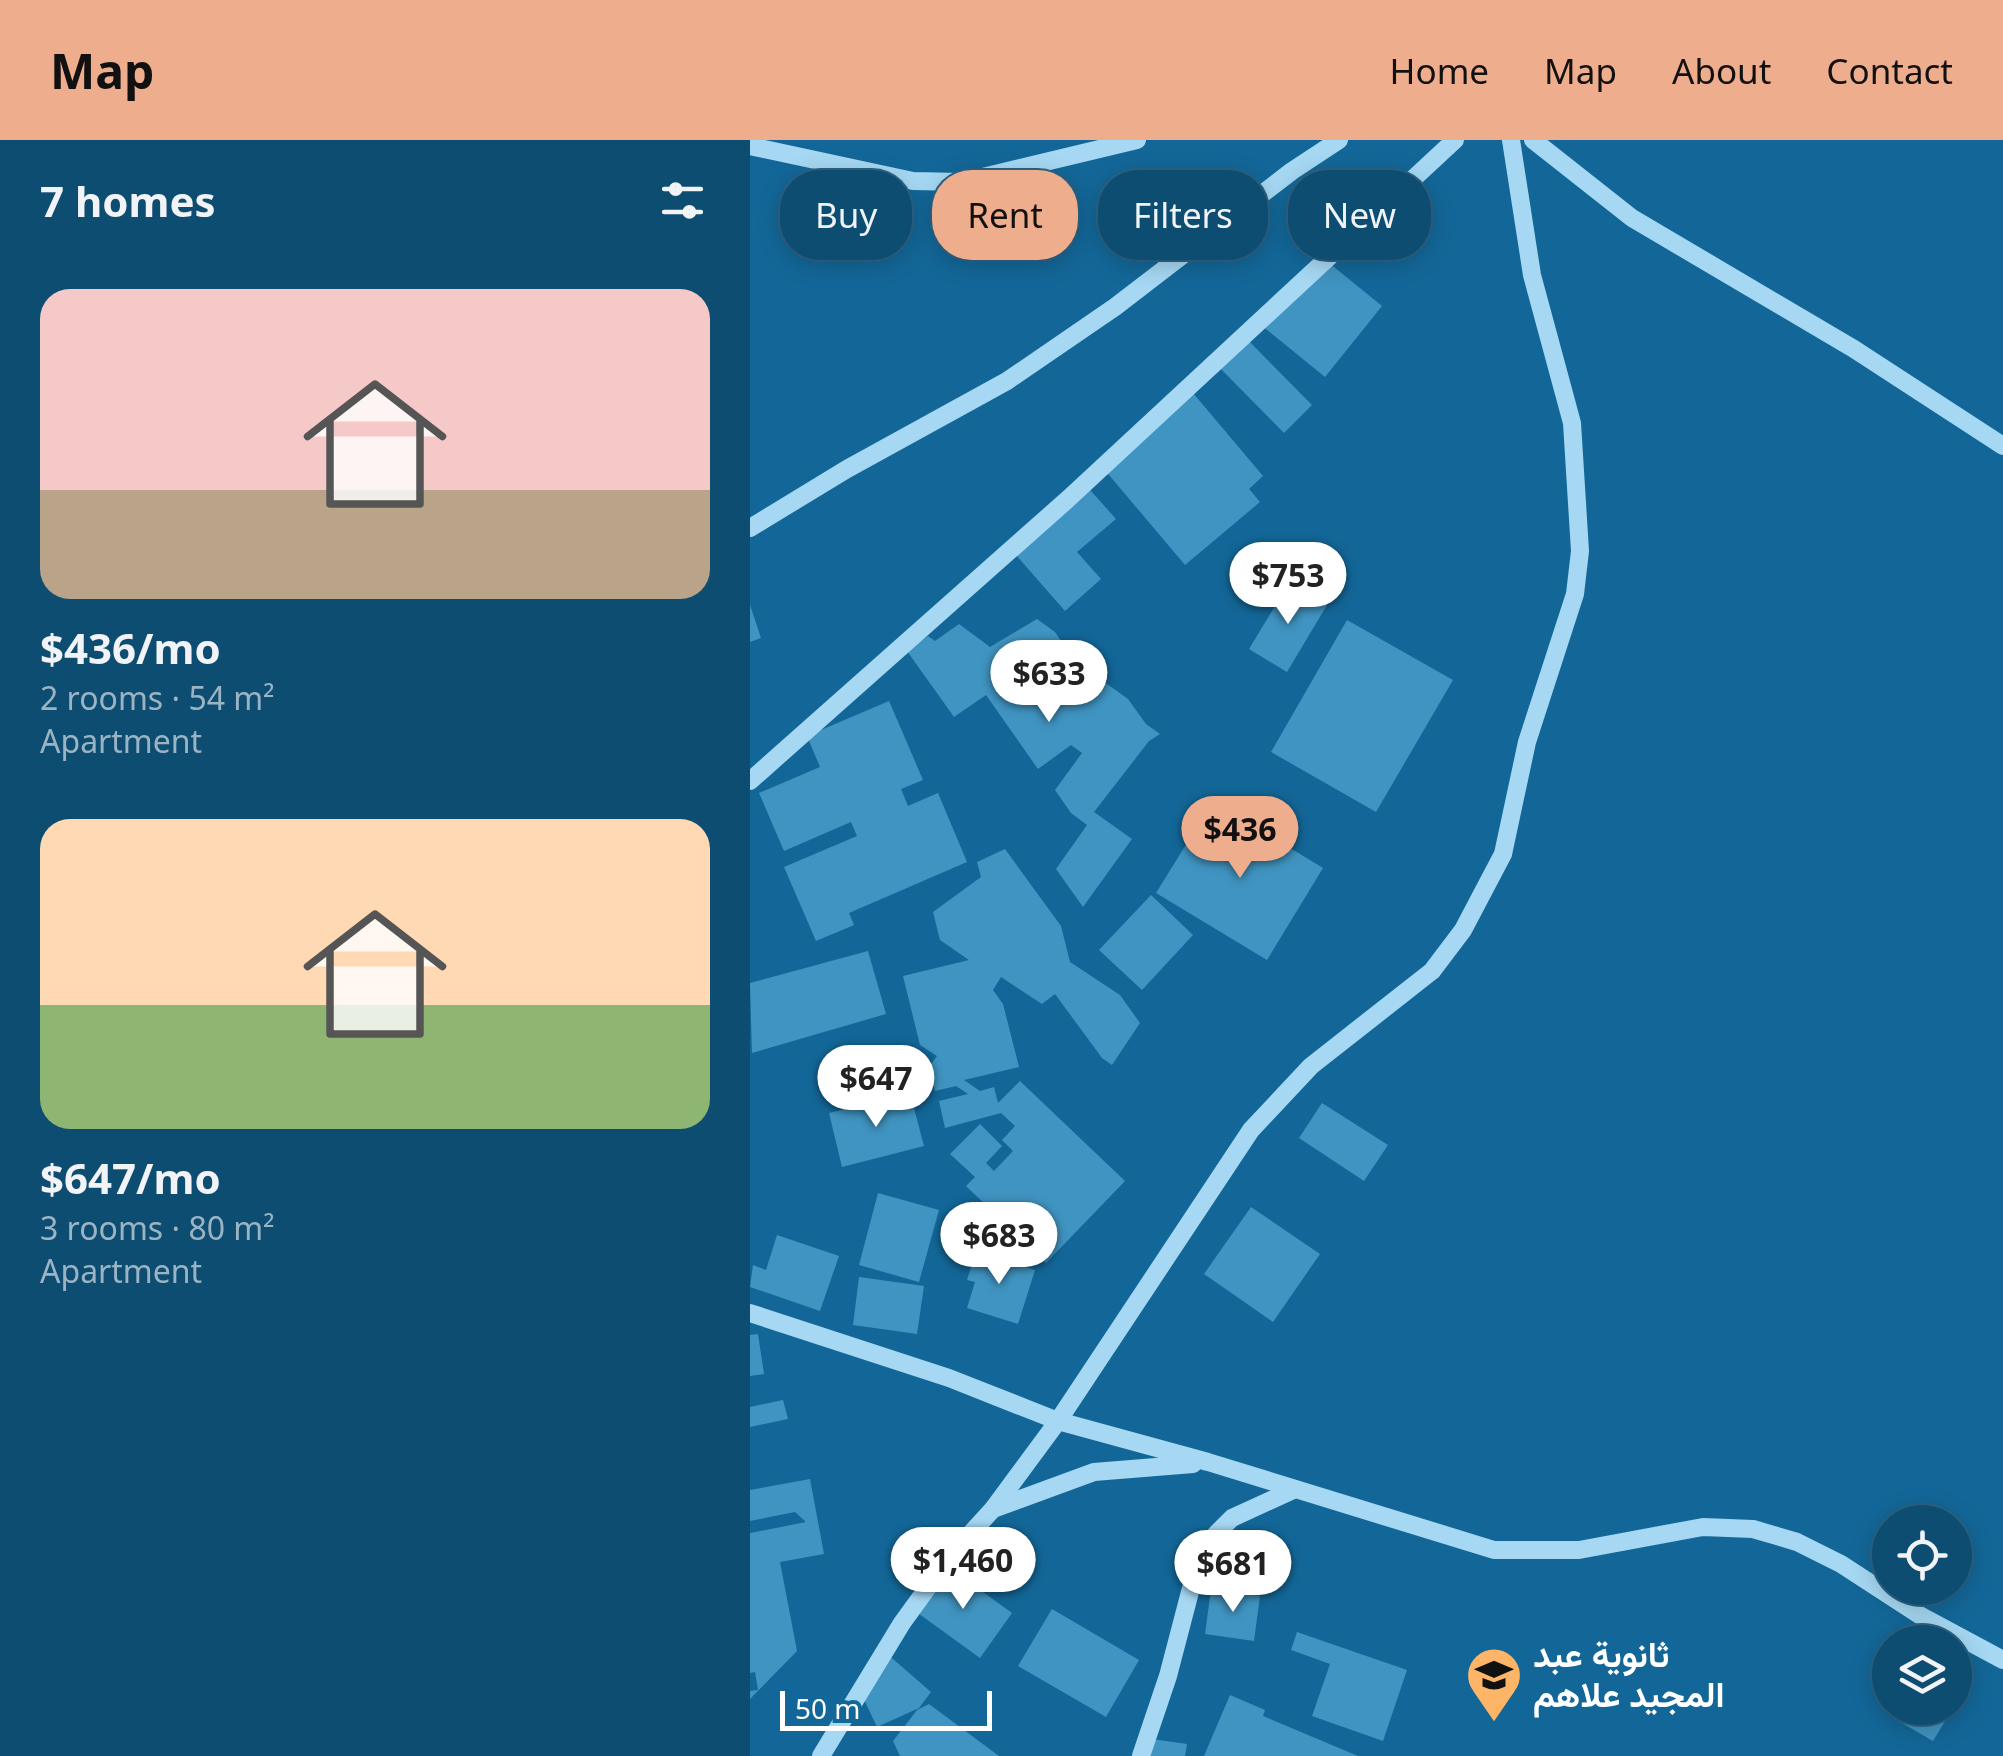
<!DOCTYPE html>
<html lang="en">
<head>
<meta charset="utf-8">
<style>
	:root { --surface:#0e4d72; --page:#175477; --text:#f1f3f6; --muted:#9bb4c4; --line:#2e6484; --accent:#eead8d }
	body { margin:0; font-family:"Noto Sans",Vazirmatn,sans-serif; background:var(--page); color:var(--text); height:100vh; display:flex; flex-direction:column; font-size:38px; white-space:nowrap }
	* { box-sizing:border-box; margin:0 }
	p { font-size:32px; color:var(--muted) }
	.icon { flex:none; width:55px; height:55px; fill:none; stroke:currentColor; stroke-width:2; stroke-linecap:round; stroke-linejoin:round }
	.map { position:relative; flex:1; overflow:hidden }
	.details { display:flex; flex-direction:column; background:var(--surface); width:750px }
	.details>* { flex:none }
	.hud { position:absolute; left:30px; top:30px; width:950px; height:90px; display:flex; gap:20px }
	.buttons { position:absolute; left:1122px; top:1365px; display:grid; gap:20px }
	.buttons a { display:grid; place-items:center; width:100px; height:100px; border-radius:50%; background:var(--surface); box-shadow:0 5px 25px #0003,0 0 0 2px var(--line); font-size:50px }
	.scale { position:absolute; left:30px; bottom:25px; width:212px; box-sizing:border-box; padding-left:10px; border:5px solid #fff; border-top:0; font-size:28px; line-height:35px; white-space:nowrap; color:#fff; -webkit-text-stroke:8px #136798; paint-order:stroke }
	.price { position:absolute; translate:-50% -85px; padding:0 22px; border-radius:35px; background:#fff; color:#222; font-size:32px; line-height:65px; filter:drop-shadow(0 2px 5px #0008) }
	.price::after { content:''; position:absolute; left:50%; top:60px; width:30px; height:22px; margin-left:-15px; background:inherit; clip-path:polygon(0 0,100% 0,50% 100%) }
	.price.current { background:var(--accent); color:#111 }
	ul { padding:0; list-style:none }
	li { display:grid; align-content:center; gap:20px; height:530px; padding:0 40px }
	li span { display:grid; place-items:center; height:310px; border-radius:30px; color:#555 }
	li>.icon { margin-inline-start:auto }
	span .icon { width:180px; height:180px; fill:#fffc; stroke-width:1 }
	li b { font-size:42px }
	h2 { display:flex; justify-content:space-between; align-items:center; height:120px; padding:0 40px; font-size:42px }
	.pill { padding:0 35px; border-radius:40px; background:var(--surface); box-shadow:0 5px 25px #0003,0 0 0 2px var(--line); font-size:35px; line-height:90px }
	.pill.current { background:var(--accent); color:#111 }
	header { display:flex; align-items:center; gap:60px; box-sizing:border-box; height:140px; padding:0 50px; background:var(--accent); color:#111 }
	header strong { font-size:48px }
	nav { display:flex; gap:55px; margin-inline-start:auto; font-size:35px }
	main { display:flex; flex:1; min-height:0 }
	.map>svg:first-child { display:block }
	.building { fill:#4094c1 }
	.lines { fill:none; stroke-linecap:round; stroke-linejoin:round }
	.minor { stroke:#a6d8f3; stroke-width:18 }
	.labels { text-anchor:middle; stroke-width:8; stroke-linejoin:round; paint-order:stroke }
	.poi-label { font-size:35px; font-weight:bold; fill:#fff; stroke:#136798; text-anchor:start }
</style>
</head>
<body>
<header>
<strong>Map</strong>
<nav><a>Home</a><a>Map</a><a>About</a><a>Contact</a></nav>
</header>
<main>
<section class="details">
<h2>7 homes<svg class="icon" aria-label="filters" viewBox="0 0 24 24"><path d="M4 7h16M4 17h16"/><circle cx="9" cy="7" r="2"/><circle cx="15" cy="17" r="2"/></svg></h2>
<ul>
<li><span style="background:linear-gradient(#f6c9c9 65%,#b9a48a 0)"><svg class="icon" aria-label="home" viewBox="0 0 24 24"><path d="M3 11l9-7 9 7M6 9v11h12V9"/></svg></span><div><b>$436/mo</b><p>2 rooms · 54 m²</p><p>Apartment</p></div></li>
<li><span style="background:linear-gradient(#ffd9b3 60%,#8fb573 0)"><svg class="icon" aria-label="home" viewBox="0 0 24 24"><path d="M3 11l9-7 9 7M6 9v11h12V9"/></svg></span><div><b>$647/mo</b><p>3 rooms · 80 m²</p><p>Apartment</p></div></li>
</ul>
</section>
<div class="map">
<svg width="1253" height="1616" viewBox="0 0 1253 1616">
	<rect width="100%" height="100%" fill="#136798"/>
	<!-- building -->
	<g class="building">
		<polygon points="568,114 632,166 575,237 511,185"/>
		<polygon points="490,192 562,265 534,293 462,220"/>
		<polygon points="438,247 513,336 499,349 510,362 435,425 348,322"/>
		<polygon points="333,342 366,379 327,412 351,439 315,471 259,407"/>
		<polygon points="539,443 577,465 537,532 499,509"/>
		<polygon points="0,465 11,498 0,502"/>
		<polygon points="287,479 305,492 325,521 378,559 396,584 410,594 399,601 344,672 382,699 333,767 306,729 337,685 321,673 305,650 332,613 321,605 288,629 236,555 204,577 157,511 178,496 185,501 209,484 240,507"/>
		<polygon points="597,480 703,540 626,672 521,612"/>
		<polygon points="139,561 173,640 151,649 158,666 188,653 217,722 99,773 104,785 66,801 34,727 107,696 101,682 34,711 9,653 70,627 57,596"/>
		<polygon points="463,661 573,728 517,820 406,753"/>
		<polygon points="255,709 311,786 320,822 370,855 390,883 362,925 352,918 305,854 292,864 251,837 243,850 253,864 269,927 214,940 230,951 244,947 248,963 270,941 375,1041 296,1123 216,1046 225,1037 200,1014 230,984 252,1006 236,1023 244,1031 263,1011 252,1000 265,986 251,973 195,988 189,961 218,954 206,946 185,951 178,928 187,916 170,905 153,836 219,820 190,800 183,772 231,737 227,722"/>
		<polygon points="401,755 443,795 392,850 349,810"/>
		<polygon points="118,811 136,874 2,913 0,843"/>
		<polygon points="160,953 174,1006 92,1027 79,973"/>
		<polygon points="572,963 638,1005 614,1041 549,998"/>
		<polygon points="128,1053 189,1070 169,1142 109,1125"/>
		<polygon points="501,1067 570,1114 523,1182 454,1134"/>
		<polygon points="27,1095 89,1116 70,1171 0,1147 3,1125 16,1130"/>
		<polygon points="226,1111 285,1130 268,1184 217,1168 225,1142 217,1140"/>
		<polygon points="109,1137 174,1146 167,1194 103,1185"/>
		<polygon points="8,1194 14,1234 0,1236 0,1195"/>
		<polygon points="33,1260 38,1279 0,1287 0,1267"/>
		<polygon points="60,1339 74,1414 30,1422 47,1511 0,1559 0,1551 8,1550 5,1532 0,1533 0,1393 56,1382 45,1372 0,1381 0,1350"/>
		<polygon points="197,1426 262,1473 230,1518 165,1471"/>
		<polygon points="461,1449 510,1456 504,1501 455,1494"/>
		<polygon points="302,1469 389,1520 356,1577 268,1526"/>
		<polygon points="547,1492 657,1530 633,1601 562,1576 580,1524 541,1510"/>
		<polygon points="136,1513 181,1552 169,1568 127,1587 109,1549"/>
		<polygon points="1205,1525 1222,1535 1205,1564"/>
		<polygon points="480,1555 515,1570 513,1576 608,1616 454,1616"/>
		<polygon points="179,1564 249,1616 150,1616 143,1601 167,1570"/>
		<polygon points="1152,1568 1203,1568 1183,1601 1145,1579"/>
		<polygon points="402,1599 437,1604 435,1616 400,1616"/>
	</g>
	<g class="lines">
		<!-- minor -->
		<g class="minor">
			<polyline points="783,0 882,78 1104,209 1253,306"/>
			<polyline points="0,6 163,41 212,42 387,0"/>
			<polyline points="0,388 97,329 257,241 365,167 542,31 589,0"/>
			<polyline points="0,641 318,359 705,0"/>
			<polyline points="0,1173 199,1238 308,1281 458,1322 744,1410 829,1410 953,1387 1003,1389 1047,1402 1091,1424 1171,1476 1253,1520"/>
			<polyline points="243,1369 308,1281 501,990 561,926 682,831 713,790 753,714 777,602 825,454 830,411 822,283 782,135 761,0"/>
			<polyline points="71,1616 152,1483 202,1414 243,1369 344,1332 443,1324"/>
			<polyline points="391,1616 418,1536 446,1429 466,1394 482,1378 543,1350"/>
		</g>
	</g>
	<!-- icons -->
	<defs>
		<g id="school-pin" transform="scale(2.875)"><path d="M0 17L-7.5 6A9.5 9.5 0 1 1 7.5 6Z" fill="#ffb567" stroke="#136798"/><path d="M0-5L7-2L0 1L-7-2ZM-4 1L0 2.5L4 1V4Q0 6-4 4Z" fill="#111"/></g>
	</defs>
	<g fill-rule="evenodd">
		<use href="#school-pin" x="744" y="1535"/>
	</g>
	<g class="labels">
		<!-- poi labels -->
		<g class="poi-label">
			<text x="783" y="1527">ثانوية عبد<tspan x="783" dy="40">المجيد علاهم</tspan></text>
		</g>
	</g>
</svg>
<div class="buttons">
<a><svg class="icon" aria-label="locate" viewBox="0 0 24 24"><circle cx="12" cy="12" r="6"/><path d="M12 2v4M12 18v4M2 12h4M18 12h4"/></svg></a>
<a><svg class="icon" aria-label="layers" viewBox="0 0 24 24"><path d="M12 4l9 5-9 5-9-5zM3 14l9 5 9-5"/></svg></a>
</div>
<div class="scale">50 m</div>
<b class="price" style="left:538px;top:487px">$753</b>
<b class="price" style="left:299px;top:585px">$633</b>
<b class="price current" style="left:490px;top:741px">$436</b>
<b class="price" style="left:126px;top:990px">$647</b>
<b class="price" style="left:249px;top:1147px">$683</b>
<b class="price" style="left:213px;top:1472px">$1,460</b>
<b class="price" style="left:483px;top:1475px">$681</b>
<div class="hud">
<a class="pill">Buy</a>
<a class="pill current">Rent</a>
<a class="pill">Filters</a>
<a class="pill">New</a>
</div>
</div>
</main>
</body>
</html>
